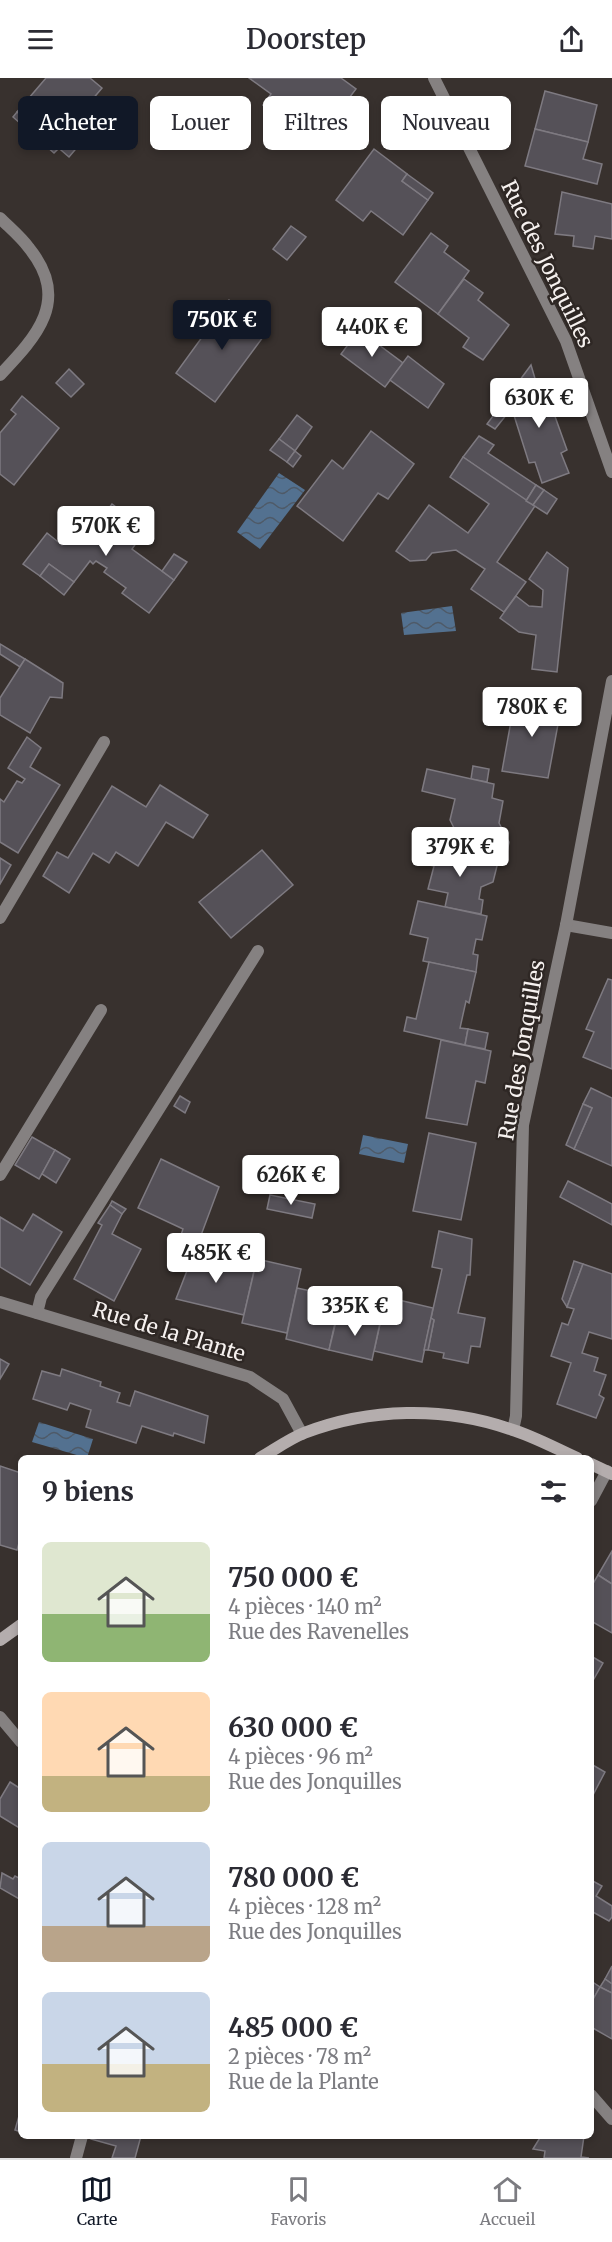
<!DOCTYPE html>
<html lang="fr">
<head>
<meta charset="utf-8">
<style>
	:root { --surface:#fff; --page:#f7f7f7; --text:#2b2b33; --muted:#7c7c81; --line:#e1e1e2; --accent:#111827 }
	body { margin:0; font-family:Merriweather,serif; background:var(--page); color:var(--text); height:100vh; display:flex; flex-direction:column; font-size:22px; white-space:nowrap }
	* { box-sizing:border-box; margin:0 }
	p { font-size:20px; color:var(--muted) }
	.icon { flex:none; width:33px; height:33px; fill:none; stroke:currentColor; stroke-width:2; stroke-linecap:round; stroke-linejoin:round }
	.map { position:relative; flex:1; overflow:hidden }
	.details { position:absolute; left:18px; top:1377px; width:576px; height:684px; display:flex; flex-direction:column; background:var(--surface); border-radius:9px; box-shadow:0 3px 9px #0003 }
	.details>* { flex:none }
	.top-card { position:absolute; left:18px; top:18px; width:576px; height:54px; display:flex; gap:12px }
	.price { position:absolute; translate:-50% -51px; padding:0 14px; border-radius:6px; background:#fff; color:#222; font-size:20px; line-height:39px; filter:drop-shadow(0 2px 3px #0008) }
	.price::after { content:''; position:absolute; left:50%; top:36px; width:18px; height:14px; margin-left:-9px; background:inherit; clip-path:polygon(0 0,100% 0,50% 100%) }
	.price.selected { background:var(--accent); color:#fff }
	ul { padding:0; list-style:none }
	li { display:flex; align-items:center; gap:18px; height:150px; padding:0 24px }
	li span { display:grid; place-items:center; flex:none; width:168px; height:120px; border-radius:9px; color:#555 }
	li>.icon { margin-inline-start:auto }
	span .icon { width:72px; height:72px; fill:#fffc; stroke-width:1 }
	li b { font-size:26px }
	h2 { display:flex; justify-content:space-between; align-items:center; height:72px; padding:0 24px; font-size:26px }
	.chip { padding:0 21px; border-radius:9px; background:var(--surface); box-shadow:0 3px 9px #0003; font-size:21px; line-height:54px }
	.chip.selected { background:var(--accent); color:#fff }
	header { display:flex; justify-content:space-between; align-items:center; height:78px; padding:0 24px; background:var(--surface); font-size:27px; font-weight:600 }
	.dock { display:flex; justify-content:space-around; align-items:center; height:84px; border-top:2px solid var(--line); background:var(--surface); font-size:16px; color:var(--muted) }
	.dock a { display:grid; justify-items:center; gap:3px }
	.dock .selected { color:var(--accent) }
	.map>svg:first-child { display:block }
	.water { fill:url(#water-waves) }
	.building { fill:#555158; stroke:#7e7a81; stroke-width:1.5 }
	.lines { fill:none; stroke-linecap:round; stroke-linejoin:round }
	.lane { stroke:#858181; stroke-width:12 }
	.street { stroke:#858181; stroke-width:12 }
	.secondary { stroke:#b4adad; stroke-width:12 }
	.labels { text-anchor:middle; stroke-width:5; stroke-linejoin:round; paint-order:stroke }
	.street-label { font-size:21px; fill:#f6f1ef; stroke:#2e2724 }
</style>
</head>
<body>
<header><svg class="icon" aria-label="menu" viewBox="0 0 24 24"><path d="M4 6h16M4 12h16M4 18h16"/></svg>Doorstep<svg class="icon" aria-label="share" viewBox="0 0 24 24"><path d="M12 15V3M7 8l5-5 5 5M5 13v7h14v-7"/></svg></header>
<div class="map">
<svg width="612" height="2080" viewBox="0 0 612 2080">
	<defs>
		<pattern id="water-waves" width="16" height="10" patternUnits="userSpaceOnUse" patternTransform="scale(1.5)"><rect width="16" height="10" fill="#537190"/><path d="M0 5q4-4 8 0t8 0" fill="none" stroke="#4e5a68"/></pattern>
	</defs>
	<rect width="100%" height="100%" fill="#38312e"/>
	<!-- water -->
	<g class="water">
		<polygon points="279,395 305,412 260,471 237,454"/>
		<polygon points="452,528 456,553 404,557 401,535"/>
		<polygon points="363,1057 408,1066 404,1085 359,1076"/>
		<polygon points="39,1344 93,1361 87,1380 32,1364"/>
	</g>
	<!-- building -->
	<g class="building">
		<polygon points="46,0 90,0 102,10 70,48 85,60 69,79 17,34"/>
		<polygon points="249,0 341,0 356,11 315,65 263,27 271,16"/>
		<polygon points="545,13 597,27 588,64 535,51"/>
		<polygon points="86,28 102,40 85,60 70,48"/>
		<polygon points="17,34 59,70 54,75 13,39"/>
		<polygon points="535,51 588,64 583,81 602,86 597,106 525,88"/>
		<polygon points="374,71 407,96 402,103 428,122 403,157 371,133 363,143 336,122"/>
		<polygon points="407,96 433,115 428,122 402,103"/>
		<polygon points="562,114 612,126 612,161 595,158 593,171 573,168 574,158 555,156"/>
		<polygon points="291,148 306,159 287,182 273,171"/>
		<polygon points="431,155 448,168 444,174 469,193 438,236 395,204"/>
		<polygon points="464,201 483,215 478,222 509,247 483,282 463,269 469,260 438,236"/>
		<polygon points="229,222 269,251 215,324 176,295"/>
		<polygon points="359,252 403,285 385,309 341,276"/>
		<polygon points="408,278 444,306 428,330 390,302"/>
		<polygon points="531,287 541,321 548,319 567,372 561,375 569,395 542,405 535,384 529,385 512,331 516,328 511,314"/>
		<polygon points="69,291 84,306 71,319 56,305"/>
		<polygon points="511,314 515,326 495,351 487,346"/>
		<polygon points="22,318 59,350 14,407 0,396 0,355 16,336 11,332"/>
		<polygon points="297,337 312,349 295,373 279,361"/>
		<polygon points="371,353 414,386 388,421 378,415 343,463 297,428 332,382 343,391"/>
		<polygon points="479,358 494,367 488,375 536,407 526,423 463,379"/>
		<polygon points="279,361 295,373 287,384 270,372"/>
		<polygon points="295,373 301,378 293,389 287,384"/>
		<polygon points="463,379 535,428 497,484 526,504 504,534 471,511 485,491 456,472 432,475 426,482 410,483 396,473 429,427 468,455 489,426 450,399"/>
		<polygon points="536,407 544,412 533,427 526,423"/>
		<polygon points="544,412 557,421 547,436 533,427"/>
		<polygon points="112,426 146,451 132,471 174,502 149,535 122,515 126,510 104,494 107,490 96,483 93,486 90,483 74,504 49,486 40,498 23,486 47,455 62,467 78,445 90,455"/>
		<polygon points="547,474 568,490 557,594 532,591 536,557 519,554 500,540 516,518 529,528 542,529 543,512 529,501"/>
		<polygon points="174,476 187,484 174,502 162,493"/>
		<polygon points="49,486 74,504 64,517 40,498"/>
		<polygon points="0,566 25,581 20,589 0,576"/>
		<polygon points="25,581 63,605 62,620 50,619 30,655 0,637 0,620"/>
		<polygon points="522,616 557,624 554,639 559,641 548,700 502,693 513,632 518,633"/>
		<polygon points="27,659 41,670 30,689 60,707 18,775 0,764 0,721 4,724 17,703 22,705 25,701 8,690"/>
		<polygon points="473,688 489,691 487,704 471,701"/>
		<polygon points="427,691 494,706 492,720 503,723 499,745 509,764 505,785 453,774 457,756 450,742 455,721 422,713"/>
		<polygon points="160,707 208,737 193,760 166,744 138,788 116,774 109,785 93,775 69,815 43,798 57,774 68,780 112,708 146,729"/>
		<polygon points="427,768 498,784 493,804 481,809 479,821 483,822 481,836 445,829 448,815 428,811 434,788 424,786"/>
		<polygon points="262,772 293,807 231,860 199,824"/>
		<polygon points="0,780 11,787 0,806"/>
		<polygon points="418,823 487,838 482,862 476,861 473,876 478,877 476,894 423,883 428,860 410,856"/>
		<polygon points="429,884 476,894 469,925 466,923 460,950 468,951 465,967 404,953 407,939 416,941"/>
		<polygon points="608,901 612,902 612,991 583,979 594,954 586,951"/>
		<polygon points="468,951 488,955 485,971 465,967"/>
		<polygon points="441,962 491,973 485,1005 476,1003 467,1047 426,1040"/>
		<polygon points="591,1010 612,1020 612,1088 574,1071 592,1030 583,1026"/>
		<polygon points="180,1018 190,1024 185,1035 174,1028"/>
		<polygon points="583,1026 592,1030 574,1071 566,1067"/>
		<polygon points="429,1055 476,1065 461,1142 413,1133"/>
		<polygon points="32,1059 55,1072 39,1101 15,1087"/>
		<polygon points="55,1072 70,1081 56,1105 42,1096"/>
		<polygon points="161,1081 219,1109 197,1168 180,1160 183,1151 138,1130"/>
		<polygon points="568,1103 612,1126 612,1147 560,1119"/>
		<polygon points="270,1117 315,1126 312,1140 267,1131"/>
		<polygon points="112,1123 126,1131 122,1136 110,1127"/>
		<polygon points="110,1127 122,1136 112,1156 141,1171 114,1223 74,1201 102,1147 98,1145"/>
		<polygon points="33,1136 62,1154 30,1207 0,1189 0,1139 23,1153"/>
		<polygon points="439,1153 472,1161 470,1197 467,1197 458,1235 485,1240 480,1269 471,1268 468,1285 443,1280 444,1275 428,1272 434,1242 431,1240 442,1191 432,1189"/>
		<polygon points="197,1167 211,1170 209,1184 254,1193 244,1237 176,1221"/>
		<polygon points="257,1181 301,1191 287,1255 242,1245"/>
		<polygon points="574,1183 583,1186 567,1229 562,1221"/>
		<polygon points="583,1186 612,1196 612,1261 589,1254 582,1275 598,1280 594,1293 606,1297 599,1317 604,1320 596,1340 557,1326 571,1285 551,1278 562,1245 568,1247 574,1231 567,1229"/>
		<polygon points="297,1210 311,1213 309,1221 339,1227 329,1272 286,1261"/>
		<polygon points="386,1219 433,1230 422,1284 374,1273"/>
		<polygon points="338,1235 380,1245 372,1282 329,1272"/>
		<polygon points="431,1240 434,1242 428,1272 424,1272"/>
		<polygon points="0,1281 9,1286 0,1301"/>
		<polygon points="62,1291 101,1304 100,1308 120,1315 117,1324 130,1328 135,1313 208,1338 204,1365 174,1355 173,1358 142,1348 136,1365 86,1349 91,1332 70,1325 67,1332 33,1321 42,1293 60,1298"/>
		<polygon points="0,1388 21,1395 21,1458 17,1472 0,1467"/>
		<polygon points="612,1473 612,1506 598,1497"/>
		<polygon points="598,1497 612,1506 612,1555 591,1543 591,1509"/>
		<polygon points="591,1578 603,1585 591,1606"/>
		<polygon points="591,1686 605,1694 593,1717 591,1715"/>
		<polygon points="10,1704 21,1711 21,1751 0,1738 0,1721"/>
		<polygon points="2,1795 13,1801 15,1798 21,1801 21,1822 0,1810"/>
		<polygon points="591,1802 602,1808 596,1818 612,1828 612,1839 609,1843 591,1833"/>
		<polygon points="612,1888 612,1906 605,1901"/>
		<polygon points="605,1901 612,1906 612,1915 600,1909"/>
		<polygon points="591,1903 600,1909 591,1925"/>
		<polygon points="600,1909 612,1915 612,1961 591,1949 591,1925"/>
		<polygon points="21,2031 21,2054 15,2052"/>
		<polygon points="92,2058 141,2058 135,2080 112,2080 116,2068 91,2061"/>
		<polygon points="541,2058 584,2058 581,2079 589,2080 544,2080 545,2073 533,2071"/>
	</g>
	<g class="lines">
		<!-- lane -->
		<g class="lane">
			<polyline points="0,1097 101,932"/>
			<polyline points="37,1235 41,1219 258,873"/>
			<polyline points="76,2080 82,2058"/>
		</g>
		<!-- street -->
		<g class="street">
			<polyline points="434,0 566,263 612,394"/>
			<path d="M 0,140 C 10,150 21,159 29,170 C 71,222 37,258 0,297"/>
			<polyline points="0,840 104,664"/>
			<polyline points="566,847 612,855"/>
			<polyline points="0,1224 250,1299 283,1321 302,1356"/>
			<polyline points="513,1352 516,1338 523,1047 566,847 612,603"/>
			<polyline points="591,1423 607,1393"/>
			<polyline points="0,1639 21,1664"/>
			<polyline points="591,2017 612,2041"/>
		</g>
		<!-- secondary -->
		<g class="secondary">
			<path d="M 260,1380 C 274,1372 289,1361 304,1355 C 369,1330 444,1328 510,1351 C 533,1358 555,1370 577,1380"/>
			<polyline points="591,1386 612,1396"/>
			<polyline points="0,1562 21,1547"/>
		</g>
	</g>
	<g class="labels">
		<!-- street labels -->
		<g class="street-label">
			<text transform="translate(547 186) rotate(64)" y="7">Rue des Jonquilles</text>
			<text transform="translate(522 972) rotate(-80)" y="7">Rue des Jonquilles</text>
			<text transform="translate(169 1254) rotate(17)" y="7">Rue de la Plante</text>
		</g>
	</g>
</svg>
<b class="price selected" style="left:222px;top:273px">750K €</b>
<b class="price" style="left:372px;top:280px">440K €</b>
<b class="price" style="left:539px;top:351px">630K €</b>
<b class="price" style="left:106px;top:479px">570K €</b>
<b class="price" style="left:532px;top:660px">780K €</b>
<b class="price" style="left:460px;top:800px">379K €</b>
<b class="price" style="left:291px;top:1128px">626K €</b>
<b class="price" style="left:216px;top:1206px">485K €</b>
<b class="price" style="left:355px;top:1259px">335K €</b>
<div class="top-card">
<a class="chip selected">Acheter</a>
<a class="chip">Louer</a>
<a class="chip">Filtres</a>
<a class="chip">Nouveau</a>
</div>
<section class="details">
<h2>9 biens<svg class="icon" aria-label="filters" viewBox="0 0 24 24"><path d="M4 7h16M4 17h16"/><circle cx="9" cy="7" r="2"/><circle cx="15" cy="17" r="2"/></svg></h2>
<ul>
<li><span style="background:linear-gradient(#dfe7d0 60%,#8fb573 0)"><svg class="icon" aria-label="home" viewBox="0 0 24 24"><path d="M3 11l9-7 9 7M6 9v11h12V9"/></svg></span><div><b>750 000 €</b><p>4 pièces · 140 m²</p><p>Rue des Ravenelles</p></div></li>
<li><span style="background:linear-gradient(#ffd9b3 70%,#c2b280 0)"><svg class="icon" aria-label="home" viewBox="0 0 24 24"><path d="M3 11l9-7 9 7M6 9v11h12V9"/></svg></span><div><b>630 000 €</b><p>4 pièces · 96 m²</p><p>Rue des Jonquilles</p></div></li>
<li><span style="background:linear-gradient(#c9d6e8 70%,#b9a48a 0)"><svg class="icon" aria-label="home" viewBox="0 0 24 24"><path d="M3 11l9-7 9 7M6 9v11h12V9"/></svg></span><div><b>780 000 €</b><p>4 pièces · 128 m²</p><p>Rue des Jonquilles</p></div></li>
<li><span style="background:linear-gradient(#c9d6e8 60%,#c2b280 0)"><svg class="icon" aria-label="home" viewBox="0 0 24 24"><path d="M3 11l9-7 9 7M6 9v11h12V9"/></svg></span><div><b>485 000 €</b><p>2 pièces · 78 m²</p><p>Rue de la Plante</p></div></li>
</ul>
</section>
</div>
<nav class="dock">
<a class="selected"><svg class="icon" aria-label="map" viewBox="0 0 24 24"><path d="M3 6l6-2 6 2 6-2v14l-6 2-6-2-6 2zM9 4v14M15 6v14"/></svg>Carte</a>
<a><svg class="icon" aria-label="saved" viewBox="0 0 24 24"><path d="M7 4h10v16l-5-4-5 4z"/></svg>Favoris</a>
<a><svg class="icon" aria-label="home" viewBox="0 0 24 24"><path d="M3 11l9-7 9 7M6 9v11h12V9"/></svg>Accueil</a>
</nav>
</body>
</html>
